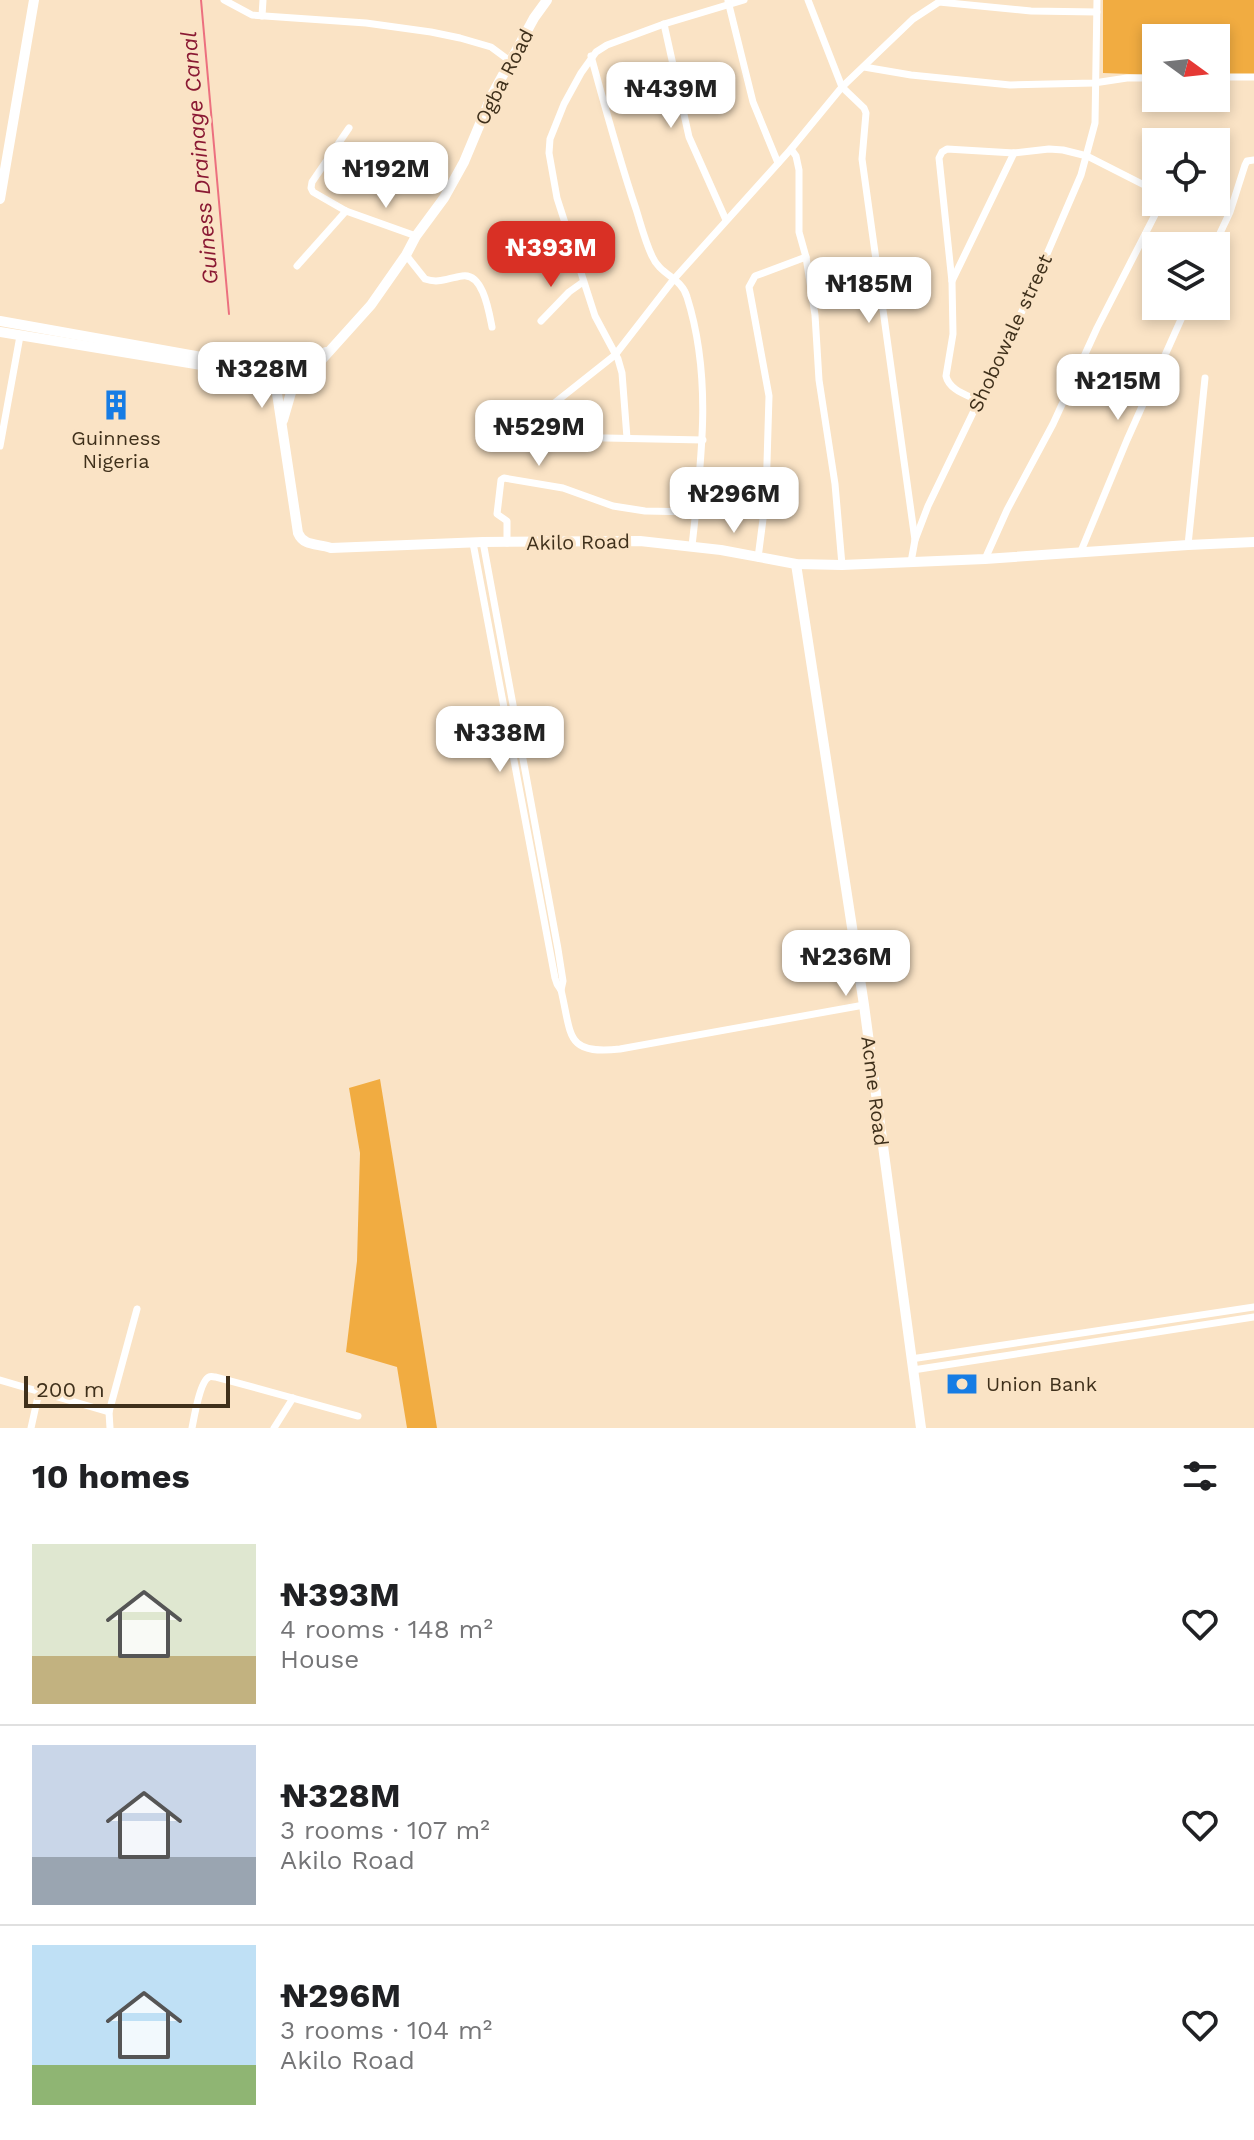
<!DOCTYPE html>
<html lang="en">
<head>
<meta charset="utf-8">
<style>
	:root { --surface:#fff; --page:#f2f2f2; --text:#202124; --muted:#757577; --line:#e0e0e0; --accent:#d93025 }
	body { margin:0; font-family:"Work Sans",sans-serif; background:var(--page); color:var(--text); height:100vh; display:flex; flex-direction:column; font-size:30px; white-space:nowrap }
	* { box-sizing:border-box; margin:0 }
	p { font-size:26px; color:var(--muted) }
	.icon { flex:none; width:44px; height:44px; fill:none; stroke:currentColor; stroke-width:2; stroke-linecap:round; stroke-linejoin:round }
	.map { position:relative; height:1428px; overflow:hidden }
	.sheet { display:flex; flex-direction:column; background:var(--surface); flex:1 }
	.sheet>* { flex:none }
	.needle { width:52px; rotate:105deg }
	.fabs { position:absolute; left:1142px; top:24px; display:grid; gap:16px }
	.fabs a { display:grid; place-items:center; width:88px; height:88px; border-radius:0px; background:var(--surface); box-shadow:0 4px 12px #0003; font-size:40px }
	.scale { position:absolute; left:24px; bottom:20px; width:206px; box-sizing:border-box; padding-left:8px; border:4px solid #3f301b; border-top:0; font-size:22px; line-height:28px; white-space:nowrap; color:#3f301b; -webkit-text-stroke:6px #fae3c5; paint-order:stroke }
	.price { position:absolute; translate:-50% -68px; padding:0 18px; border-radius:16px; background:#fff; color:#222; font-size:26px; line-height:52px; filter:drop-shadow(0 2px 4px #0008) }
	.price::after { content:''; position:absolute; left:50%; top:48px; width:24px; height:18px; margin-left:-12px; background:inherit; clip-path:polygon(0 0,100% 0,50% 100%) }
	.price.on { background:var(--accent); color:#fff }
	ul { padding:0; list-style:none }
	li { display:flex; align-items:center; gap:24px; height:200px; padding:0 32px }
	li+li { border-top:2px solid var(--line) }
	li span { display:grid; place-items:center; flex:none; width:224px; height:160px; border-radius:0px; color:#555 }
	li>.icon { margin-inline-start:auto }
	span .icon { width:96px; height:96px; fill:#fffc; stroke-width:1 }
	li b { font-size:34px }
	h2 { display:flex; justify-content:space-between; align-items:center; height:96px; padding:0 32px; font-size:34px }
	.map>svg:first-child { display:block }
	.green { fill:#f1ac41 }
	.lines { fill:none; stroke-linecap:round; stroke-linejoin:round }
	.stream { stroke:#ec707f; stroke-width:2 }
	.street { stroke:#fff; stroke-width:7 }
	.secondary { stroke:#fff; stroke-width:10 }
	.labels { text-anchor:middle; stroke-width:6; stroke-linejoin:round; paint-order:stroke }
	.street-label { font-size:20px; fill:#3f301b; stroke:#fae3c5 }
	.poi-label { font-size:20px; fill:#3f301b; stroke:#fae3c5 }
	.water-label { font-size:22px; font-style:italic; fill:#8a1933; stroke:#fae3c5 }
</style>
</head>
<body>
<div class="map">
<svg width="1254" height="1428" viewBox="0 0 1254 1428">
	<rect width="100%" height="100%" fill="#fae3c5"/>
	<!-- green -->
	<g class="green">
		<polygon points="1103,0 1254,0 1254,75 1216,77 1216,38 1156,38 1156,75 1103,73"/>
		<polygon points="380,1079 437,1428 407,1428 397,1367 346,1352 357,1261 360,1153 349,1088"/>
	</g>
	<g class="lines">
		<!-- stream -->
		<polyline class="stream" points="201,0 229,314"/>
		<!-- street -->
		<g class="street">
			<polyline points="224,0 252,15 366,23 431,32 460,38 491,47 510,61"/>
			<polyline points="808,0 842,87 864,108 866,113 862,159 915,540 911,562"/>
			<polyline points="728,1 753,102 778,163"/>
			<polyline points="262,16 263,0"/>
			<polyline points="664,24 689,137 726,220"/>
			<path d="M 591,56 C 605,107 619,159 636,209 C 641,225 645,241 652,256 C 660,275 682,278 687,297 C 713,379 701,463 692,546"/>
			<polyline points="864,67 911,75 1010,85 1094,83 1127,78 1156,78"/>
			<polyline points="1216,77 1254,77"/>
			<polyline points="349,128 312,182 311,188 313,192 346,211 416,236"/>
			<polyline points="791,149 796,156 799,170 799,232 806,257 815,315 819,380 835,484 842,565"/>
			<polyline points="1214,246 1230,212 1245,165 1247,161 1254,160"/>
			<path d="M 406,255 L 425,279 C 439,284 448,278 462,276 C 483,272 489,312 492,327"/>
			<polyline points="297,266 346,211"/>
			<polyline points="952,281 1014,153"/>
			<polyline points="541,321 569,292 583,282"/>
			<path d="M 979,401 C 967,395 949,390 946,376 L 953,334 L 952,282 L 939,158 L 942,152 L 947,149 L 1014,153 L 1049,149 L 1063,150 L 1087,156 L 1152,189 L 1156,199"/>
			<polyline points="627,438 622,373 618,359 595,316 557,198 549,153 550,139 564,104 581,73 596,52 607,45 664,24 744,0"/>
			<path d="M 703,440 L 557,437 C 531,434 537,420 552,405 L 615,355 L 674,279 L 791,149 L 842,87 L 913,19 L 939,2 L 1031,11 L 1097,12"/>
			<polyline points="0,446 20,336"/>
			<polyline points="915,540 928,506 1025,305 1081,175 1095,123 1097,0"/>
			<polyline points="483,542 558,949 563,981 561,990"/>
			<path d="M 473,543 L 555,978 L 557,984 L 561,990 C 572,1036 565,1055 620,1049 L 864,1005"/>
			<polyline points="507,543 507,521 497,514 501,480 504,478 563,488 613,506 645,511 696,512"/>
			<polyline points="1188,545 1205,378"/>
			<polyline points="1081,551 1127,440 1187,306"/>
			<polyline points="758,558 766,496 769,396 749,287 755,276 806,257"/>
			<polyline points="985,559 1007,510 1053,424 1097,328 1159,207 1157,202"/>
			<polyline points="911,1359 1254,1307"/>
			<polyline points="913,1370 1254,1317"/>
			<polyline points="0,1380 109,1412"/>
			<polyline points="31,1428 39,1392"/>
			<polyline points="110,1428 109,1412 137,1309"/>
			<path d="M 192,1428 C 194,1418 200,1381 209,1377 C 211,1376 213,1377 216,1377 L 358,1416"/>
			<polyline points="274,1428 293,1398"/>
		</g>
		<!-- secondary -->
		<g class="secondary">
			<polyline points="0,199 34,0"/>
			<polyline points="0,321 246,365 280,362"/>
			<polyline points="0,332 238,371 255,374 273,383"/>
			<polyline points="290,362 302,360 326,352"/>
			<polyline points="301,379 308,375 371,305 406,255 416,236 444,198 464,162 492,95 534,18 547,0"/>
			<path d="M 276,387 L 298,533 C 304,547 318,543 331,548 L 483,542 L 640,541 L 721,550 L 796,564 L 842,565 L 985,559 L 1188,545 L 1254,542"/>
			<path d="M 283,420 L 292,389 L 298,385 L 301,374 L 294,363 C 284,359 277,362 272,371 L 273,383 L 280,389 L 292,389"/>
			<polyline points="796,564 864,1005 921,1428"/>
		</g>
	</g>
	<!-- icons -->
	<defs>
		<g id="building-bare" transform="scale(2.4)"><path d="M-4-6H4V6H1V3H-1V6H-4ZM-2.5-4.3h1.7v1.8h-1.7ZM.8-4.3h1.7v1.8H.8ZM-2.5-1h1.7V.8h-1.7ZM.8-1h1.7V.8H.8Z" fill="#167ce4" stroke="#fae3c5" stroke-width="2.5" paint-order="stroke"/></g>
		<g id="bank-bare" transform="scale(2.4)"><path d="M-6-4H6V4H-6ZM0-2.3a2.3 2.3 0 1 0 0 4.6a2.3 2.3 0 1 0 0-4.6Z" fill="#167ce4" stroke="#fae3c5" stroke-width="2.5" paint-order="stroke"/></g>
	</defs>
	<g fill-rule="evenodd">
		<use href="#building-bare" x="116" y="405"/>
		<use href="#bank-bare" x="962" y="1384"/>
	</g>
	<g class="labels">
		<!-- street labels -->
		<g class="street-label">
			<text transform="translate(504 77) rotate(-63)" y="7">Ogba Road</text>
			<text transform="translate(1010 333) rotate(-65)" y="7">Shobowale street</text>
			<text transform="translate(578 542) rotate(-1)" y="7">Akilo Road</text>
			<text transform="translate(875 1091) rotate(83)" y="7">Acme Road</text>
		</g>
		<!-- poi labels -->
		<g class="poi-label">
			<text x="116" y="445">Guinness<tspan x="116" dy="23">Nigeria</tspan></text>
			<text x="986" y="1391" text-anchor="start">Union Bank</text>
		</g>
		<!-- water labels -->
		<g class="water-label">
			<text transform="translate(199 158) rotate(-95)" y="8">Guiness Drainage Canal</text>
		</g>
	</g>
</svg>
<div class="fabs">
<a><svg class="needle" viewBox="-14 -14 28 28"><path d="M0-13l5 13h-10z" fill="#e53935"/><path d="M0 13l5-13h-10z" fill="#757577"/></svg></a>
<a><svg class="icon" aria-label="locate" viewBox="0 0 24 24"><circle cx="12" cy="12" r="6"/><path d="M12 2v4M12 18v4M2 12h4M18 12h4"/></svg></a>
<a><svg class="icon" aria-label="layers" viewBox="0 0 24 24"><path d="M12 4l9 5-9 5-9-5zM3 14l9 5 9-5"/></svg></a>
</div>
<div class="scale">200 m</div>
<b class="price" style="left:671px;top:130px">₦439M</b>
<b class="price" style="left:386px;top:210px">₦192M</b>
<b class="price on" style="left:551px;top:289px">₦393M</b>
<b class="price" style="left:869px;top:325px">₦185M</b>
<b class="price" style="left:262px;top:410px">₦328M</b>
<b class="price" style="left:1118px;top:422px">₦215M</b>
<b class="price" style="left:539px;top:468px">₦529M</b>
<b class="price" style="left:734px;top:535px">₦296M</b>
<b class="price" style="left:500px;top:774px">₦338M</b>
<b class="price" style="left:846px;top:998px">₦236M</b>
</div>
<section class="sheet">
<h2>10 homes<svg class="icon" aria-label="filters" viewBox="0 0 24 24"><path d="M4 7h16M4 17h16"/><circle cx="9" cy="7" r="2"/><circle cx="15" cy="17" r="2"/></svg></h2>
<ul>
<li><span style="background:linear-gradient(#dfe7d0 70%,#c2b280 0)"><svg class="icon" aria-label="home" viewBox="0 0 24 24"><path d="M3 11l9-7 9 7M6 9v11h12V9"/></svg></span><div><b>₦393M</b><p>4 rooms · 148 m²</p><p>House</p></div><svg class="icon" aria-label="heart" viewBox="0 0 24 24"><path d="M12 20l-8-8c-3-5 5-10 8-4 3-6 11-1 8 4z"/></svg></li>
<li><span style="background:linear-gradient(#c9d6e8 70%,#9aa5b1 0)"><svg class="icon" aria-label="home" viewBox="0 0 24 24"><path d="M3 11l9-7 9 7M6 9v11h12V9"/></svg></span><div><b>₦328M</b><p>3 rooms · 107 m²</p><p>Akilo Road</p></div><svg class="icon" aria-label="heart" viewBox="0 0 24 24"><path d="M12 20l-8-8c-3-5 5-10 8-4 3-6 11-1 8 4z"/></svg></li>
<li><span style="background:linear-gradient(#bfe0f5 75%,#8fb573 0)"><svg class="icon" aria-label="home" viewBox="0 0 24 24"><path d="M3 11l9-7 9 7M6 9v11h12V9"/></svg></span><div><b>₦296M</b><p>3 rooms · 104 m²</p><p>Akilo Road</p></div><svg class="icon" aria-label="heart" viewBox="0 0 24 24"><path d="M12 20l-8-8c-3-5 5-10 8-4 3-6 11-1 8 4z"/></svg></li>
</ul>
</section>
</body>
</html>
